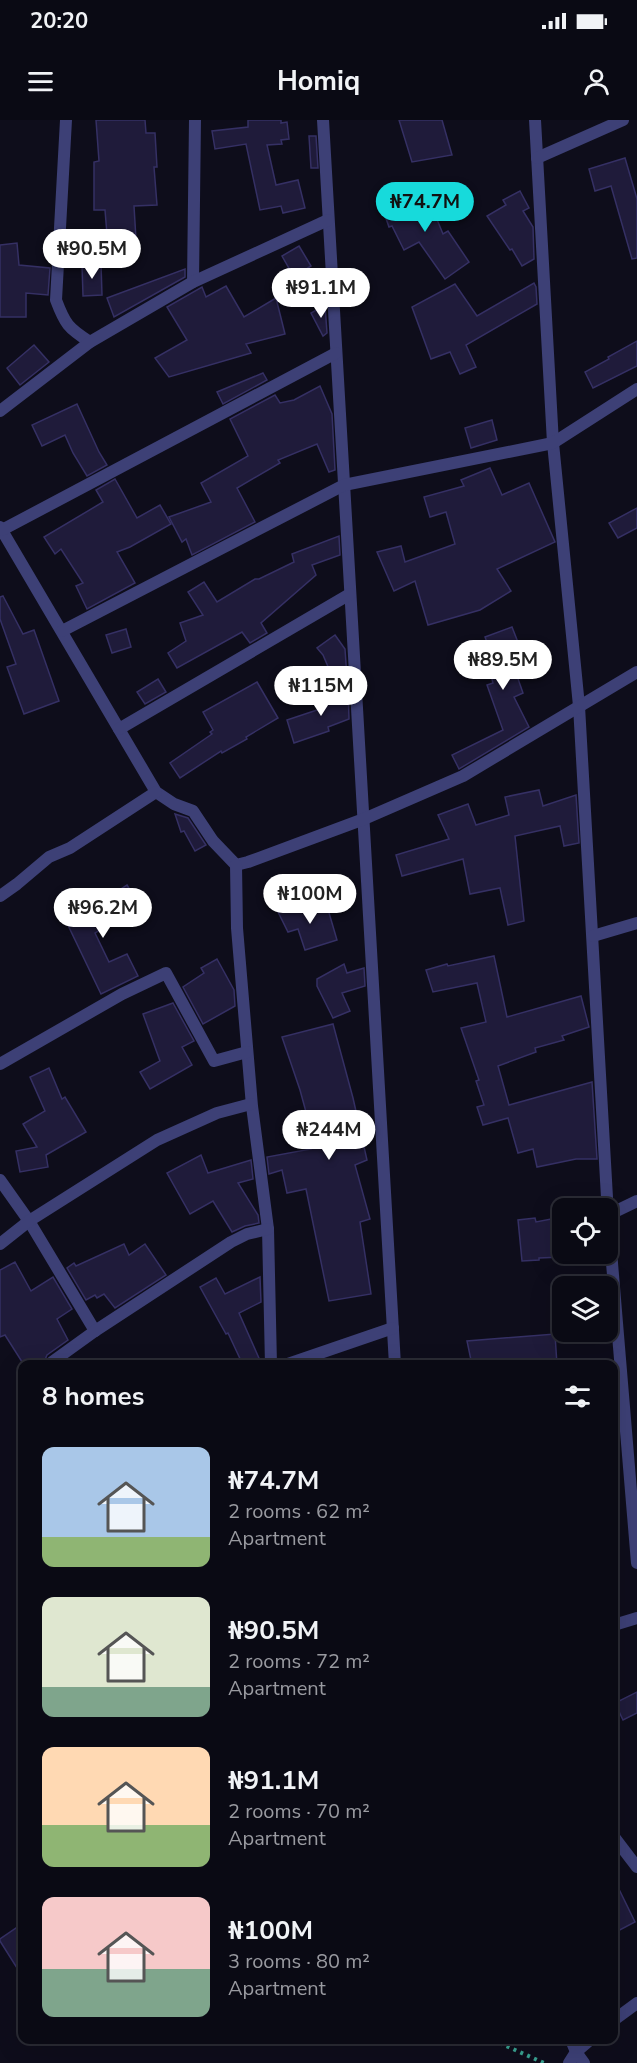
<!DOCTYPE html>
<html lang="en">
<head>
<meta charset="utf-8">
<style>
	:root { --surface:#0a0a14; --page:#13131d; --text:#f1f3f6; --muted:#999aa0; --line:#2a2b34; --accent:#17dadb }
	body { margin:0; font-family:"Nunito Sans",sans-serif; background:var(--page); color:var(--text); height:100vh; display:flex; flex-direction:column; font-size:22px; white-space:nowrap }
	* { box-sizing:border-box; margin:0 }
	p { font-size:20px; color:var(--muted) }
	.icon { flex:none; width:33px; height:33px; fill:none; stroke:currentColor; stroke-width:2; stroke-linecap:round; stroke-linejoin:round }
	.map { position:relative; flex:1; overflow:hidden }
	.details { position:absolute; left:18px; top:1240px; width:600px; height:684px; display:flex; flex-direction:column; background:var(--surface); border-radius:12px; box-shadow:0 6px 24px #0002,0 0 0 2px var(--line) }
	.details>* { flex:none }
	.tools { position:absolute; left:552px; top:1078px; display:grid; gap:12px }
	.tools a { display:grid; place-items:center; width:66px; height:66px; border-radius:12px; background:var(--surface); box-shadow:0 6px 24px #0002,0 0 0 2px var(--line); font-size:30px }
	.price { position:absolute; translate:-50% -51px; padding:0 14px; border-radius:21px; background:#fff; color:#222; font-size:20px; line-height:39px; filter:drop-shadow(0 2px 3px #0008) }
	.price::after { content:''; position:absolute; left:50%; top:36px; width:18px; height:14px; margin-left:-9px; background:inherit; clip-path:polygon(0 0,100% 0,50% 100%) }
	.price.current { background:var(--accent); color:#111 }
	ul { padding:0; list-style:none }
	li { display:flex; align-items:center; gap:18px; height:150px; padding:0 24px }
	li span { display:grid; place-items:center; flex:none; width:168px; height:120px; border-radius:12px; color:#555 }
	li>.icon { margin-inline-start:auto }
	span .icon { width:72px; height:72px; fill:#fffc; stroke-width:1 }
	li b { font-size:26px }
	h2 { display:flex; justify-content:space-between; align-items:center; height:72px; padding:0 24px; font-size:26px }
	.status { display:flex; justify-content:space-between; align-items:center; height:42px; padding:0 30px; background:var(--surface); direction:ltr }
	.status svg { height:16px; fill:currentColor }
	header { display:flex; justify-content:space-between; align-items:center; height:78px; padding:0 24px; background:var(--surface); font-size:27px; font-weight:700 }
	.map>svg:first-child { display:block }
	.building { fill:#1f1b3a; stroke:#353064; stroke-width:1.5 }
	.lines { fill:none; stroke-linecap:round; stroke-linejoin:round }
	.path { stroke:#39a291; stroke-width:4; stroke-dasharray:3 4.5; stroke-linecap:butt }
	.street { stroke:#3d4076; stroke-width:12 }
</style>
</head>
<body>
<div class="status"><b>20:20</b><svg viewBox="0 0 49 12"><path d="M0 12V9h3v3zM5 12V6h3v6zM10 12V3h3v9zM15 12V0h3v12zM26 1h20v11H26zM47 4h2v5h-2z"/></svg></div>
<header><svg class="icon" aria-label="menu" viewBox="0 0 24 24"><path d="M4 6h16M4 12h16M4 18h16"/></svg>Homiq<svg class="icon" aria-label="person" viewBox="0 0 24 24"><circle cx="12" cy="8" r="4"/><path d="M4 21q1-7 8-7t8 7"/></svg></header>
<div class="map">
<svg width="637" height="1943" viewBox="0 0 637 1943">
	<rect width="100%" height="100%" fill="#0e0d1b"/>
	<!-- building -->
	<g class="building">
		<polygon points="96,0 145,0 146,13 155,13 157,47 154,47 157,85 134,86 137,136 109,139 105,90 94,90 94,42 99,41"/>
		<polygon points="248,0 281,0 281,3 287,2 289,19 281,20 282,24 267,25 276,65 298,60 305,88 283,93 281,86 260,90 246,24 215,29 212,11 248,7"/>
		<polygon points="399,0 442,0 452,35 412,42"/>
		<polygon points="309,16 316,16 318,48 311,48"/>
		<polygon points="625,38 637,79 637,138 632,139 611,66 595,71 589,49"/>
		<polygon points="520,71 529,88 523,91 533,107 534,139 522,146 512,129 510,130 487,96 506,85 503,80"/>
		<polygon points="426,73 443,114 448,111 469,142 445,159 419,122 404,130 392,106 389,107 382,87 403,80 404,82"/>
		<polygon points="17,123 19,145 50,148 48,175 26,173 26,197 0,197 0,125"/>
		<polygon points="299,126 311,146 294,157 282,136"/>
		<polygon points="101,144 102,175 83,176 82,145"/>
		<polygon points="185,149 185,157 114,197 107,178"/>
		<polygon points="534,163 536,167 537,184 466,225 476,247 460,254 450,232 431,239 412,187 455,164 477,196"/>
		<polygon points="226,166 244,197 276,178 285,214 246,224 251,233 169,257 155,238 187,220 167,187 202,167 206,177"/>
		<polygon points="325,185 327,213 323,216 311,193"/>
		<polygon points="637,221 637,246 593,268 585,252 609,239 608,237"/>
		<polygon points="34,225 49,242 20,265 7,248"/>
		<polygon points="263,253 267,260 223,284 217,272"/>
		<polygon points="320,266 332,294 335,350 329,352 317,324 278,340 280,343 237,368 255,402 192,435 186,419 182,422 169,397 211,382 201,363 248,336 230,299 275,275 280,283 294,280"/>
		<polygon points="77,284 99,332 107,345 87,356 73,333 65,315 42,326 32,305"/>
		<polygon points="492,300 497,320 471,328 465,308"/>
		<polygon points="490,348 502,375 529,363 555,422 497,449 511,471 480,490 428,505 415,461 394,471 377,432 401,426 405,442 455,424 446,392 430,397 424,377 464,366 461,360"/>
		<polygon points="115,359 137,398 160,385 171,404 130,427 117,432 135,463 87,489 76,466 83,463 61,429 55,434 44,417 103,382 96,370"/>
		<polygon points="637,388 637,408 618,418 609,403"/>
		<polygon points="339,416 340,435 312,445 316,455 261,503 267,513 250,523 242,512 177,548 168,533 186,521 180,503 203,495 188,472 204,462 217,482 255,459 259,459 294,442 292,434"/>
		<polygon points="3,476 23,514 34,510 59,581 24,594 7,547 16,544 0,499 0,477"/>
		<polygon points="512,507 521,530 535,525 542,543 516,553 523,573 514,577 529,607 459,649 452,635 503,610 487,565 493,563 487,539 493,538 485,517"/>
		<polygon points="126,509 131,527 112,533 106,515"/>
		<polygon points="335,515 345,529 347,558 335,563 323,535 317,528"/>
		<polygon points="158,559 166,572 145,584 137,572"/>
		<polygon points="257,562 278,598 246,617 247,619 222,633 221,631 180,658 170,643 212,614 210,612 213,610 203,592"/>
		<polygon points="348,567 349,599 328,607 329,611 294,623 287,600 323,588 319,578"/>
		<polygon points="539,670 543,686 576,675 579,723 564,726 560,706 515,716 524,801 508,805 500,768 470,774 463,739 402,756 396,735 449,719 438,695 468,684 476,705 509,695 505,677"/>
		<polygon points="175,694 188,698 206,725 195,731 184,711 181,712"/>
		<polygon points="127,765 139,785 95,813 109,842 127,834 138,856 101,874 65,799 83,789 85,792"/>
		<polygon points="307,784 310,791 327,786 337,820 305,830 298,809 288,812 278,792"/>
		<polygon points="494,836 507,897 581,876 589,907 562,916 564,920 535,928 536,932 498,946 509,985 592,962 597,1039 576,1039 537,1047 533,1029 518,1033 508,998 483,1005 477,987 484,985 476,961 479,960 461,908 486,902 477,863 433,872 426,850 447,844 448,846"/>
		<polygon points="217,839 234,870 235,886 203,904 183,867 204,853 201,848"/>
		<polygon points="344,844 347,853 364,848 365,866 342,873 350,891 333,898 317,866 317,859"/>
		<polygon points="173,883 194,921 182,927 192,945 150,969 140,952 160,941 143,894"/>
		<polygon points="333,904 353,978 367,1040 355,1045 370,1099 360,1102 371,1174 329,1181 306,1069 287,1073 282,1050 269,1054 267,1037 311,1029 307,1016 312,1014 300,970 282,917"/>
		<polygon points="49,948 62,979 65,977 86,1012 46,1035 48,1047 20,1052 16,1031 37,1027 23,1004 45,991 30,957"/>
		<polygon points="201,1035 208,1053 251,1040 253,1059 238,1063 258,1095 259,1103 245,1106 232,1112 213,1081 190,1094 167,1053"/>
		<polygon points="562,1097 562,1137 539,1138 539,1140 522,1141 518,1100 535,1098 536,1102"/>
		<polygon points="124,1124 129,1135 145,1124 166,1155 115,1188 104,1174 97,1178 95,1175 86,1180 67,1148 74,1143 76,1146"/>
		<polygon points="15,1142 31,1171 53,1157 72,1189 57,1199 68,1220 47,1235 44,1242 39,1245 24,1245 5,1215 0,1217 0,1150"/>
		<polygon points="260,1157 261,1182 239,1193 262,1245 243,1245 228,1213 226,1214 200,1167 216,1158 225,1174"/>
		<polygon points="555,1214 557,1245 472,1245 467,1221"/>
		<polygon points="637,1572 637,1593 623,1600 615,1583"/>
		<polygon points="614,1759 635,1802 614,1813"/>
		<polygon points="22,1804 22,1856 0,1821 0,1819"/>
	</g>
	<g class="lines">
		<!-- path -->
		<polyline class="path" points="493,1920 544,1943"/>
		<!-- street -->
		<g class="street">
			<path d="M 66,0 L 56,180 C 65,204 68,208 90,222"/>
			<polyline points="323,0 395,1245"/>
			<polyline points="535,0 553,323 579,586 608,1095 637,1443"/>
			<polyline points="537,38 623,0"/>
			<polyline points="193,162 195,0"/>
			<polyline points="0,291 90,222 193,162 328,100"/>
			<polyline points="0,407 156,672 174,684 193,691 213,721 236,745 248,742 364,699 463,656 637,552"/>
			<polyline points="2,410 336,233"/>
			<polyline points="62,511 344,365 553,323 637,269"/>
			<polyline points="119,609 350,474"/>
			<polyline points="236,745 237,808 252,986 268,1109 271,1245"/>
			<polyline points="0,776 17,764 49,737 70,728 156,672"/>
			<polyline points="593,816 637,803"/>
			<polyline points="0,944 122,874 166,853 214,941 247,932"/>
			<polyline points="0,1060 29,1101 95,1211"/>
			<polyline points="608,1095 637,1081"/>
			<polyline points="0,1124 29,1101 157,1020 217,993 251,984"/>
			<polyline points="52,1242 95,1211 231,1122 247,1114 268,1109"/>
			<polyline points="285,1245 393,1208"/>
			<polyline points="614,1505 637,1498"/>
			<polyline points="614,1717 637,1747"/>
			<polyline points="614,1900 637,1883"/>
			<polyline points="571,1920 576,1932 590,1920"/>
			<polyline points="569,1943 576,1932 584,1943"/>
		</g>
	</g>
</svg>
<div class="tools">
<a><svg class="icon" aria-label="locate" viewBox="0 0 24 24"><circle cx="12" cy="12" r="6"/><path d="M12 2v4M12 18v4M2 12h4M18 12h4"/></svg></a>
<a><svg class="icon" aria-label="layers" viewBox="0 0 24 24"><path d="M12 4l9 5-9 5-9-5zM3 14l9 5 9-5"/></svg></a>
</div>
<b class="price current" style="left:425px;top:113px">₦74.7M</b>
<b class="price" style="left:92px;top:160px">₦90.5M</b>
<b class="price" style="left:321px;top:199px">₦91.1M</b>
<b class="price" style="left:503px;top:571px">₦89.5M</b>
<b class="price" style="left:321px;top:597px">₦115M</b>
<b class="price" style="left:310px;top:805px">₦100M</b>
<b class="price" style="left:103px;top:819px">₦96.2M</b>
<b class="price" style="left:329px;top:1041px">₦244M</b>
<section class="details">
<h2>8 homes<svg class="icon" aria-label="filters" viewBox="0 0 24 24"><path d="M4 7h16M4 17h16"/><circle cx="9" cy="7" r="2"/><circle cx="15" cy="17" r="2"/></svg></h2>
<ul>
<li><span style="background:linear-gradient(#a9c7e8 75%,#8fb573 0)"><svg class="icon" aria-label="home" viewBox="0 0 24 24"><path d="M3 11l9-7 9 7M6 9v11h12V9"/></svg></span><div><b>₦74.7M</b><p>2 rooms · 62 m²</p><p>Apartment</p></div></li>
<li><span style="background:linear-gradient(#dfe7d0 75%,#7fa58c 0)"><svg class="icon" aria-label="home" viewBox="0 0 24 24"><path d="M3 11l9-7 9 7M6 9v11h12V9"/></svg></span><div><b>₦90.5M</b><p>2 rooms · 72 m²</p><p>Apartment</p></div></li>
<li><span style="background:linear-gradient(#ffd9b3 65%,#8fb573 0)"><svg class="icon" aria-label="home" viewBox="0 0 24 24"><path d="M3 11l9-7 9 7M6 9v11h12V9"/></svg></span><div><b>₦91.1M</b><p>2 rooms · 70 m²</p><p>Apartment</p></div></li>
<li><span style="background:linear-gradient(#f6c9c9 60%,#7fa58c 0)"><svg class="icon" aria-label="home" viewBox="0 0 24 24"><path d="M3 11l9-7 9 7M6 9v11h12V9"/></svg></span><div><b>₦100M</b><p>3 rooms · 80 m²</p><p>Apartment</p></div></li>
</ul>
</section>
</div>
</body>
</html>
